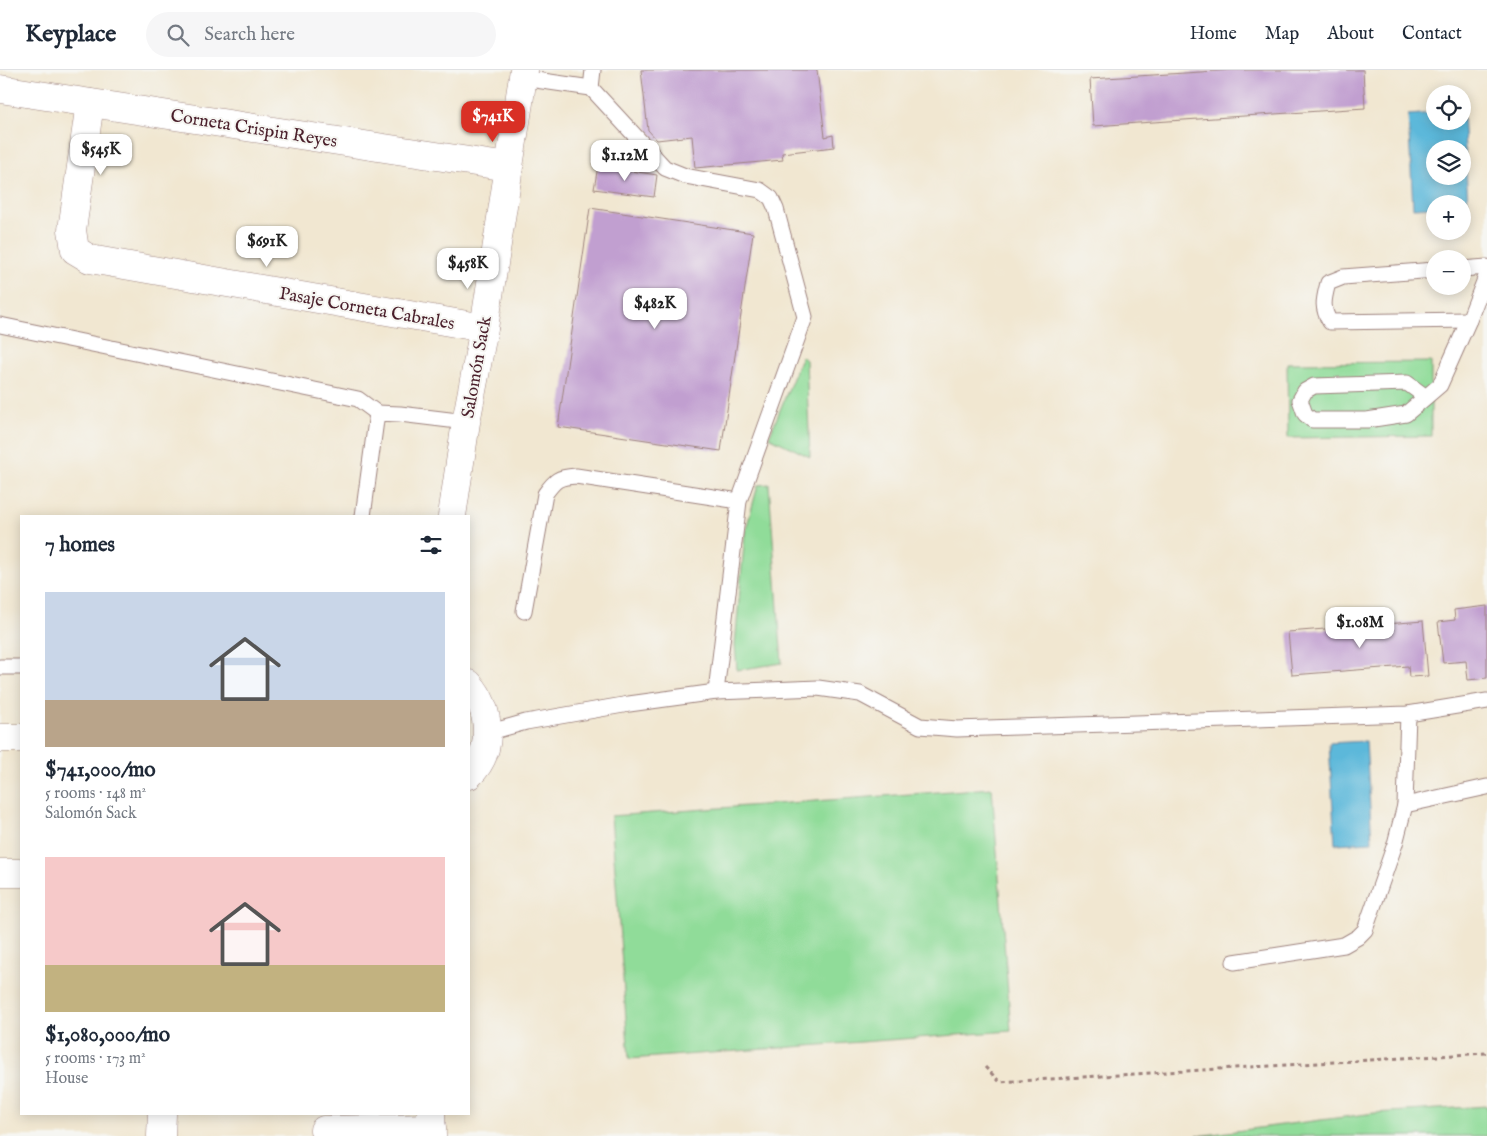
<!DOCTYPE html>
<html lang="en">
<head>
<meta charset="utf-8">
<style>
	:root { --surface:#fff; --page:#f6f6f7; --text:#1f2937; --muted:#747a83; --line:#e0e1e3; --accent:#d93025 }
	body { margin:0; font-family:"IM FELL English",serif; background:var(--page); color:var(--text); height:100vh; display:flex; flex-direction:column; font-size:19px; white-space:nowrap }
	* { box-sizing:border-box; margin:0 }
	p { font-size:16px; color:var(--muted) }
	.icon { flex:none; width:28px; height:28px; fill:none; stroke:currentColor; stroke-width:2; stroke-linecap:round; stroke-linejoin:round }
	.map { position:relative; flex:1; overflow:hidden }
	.panel { position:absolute; left:20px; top:445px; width:450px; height:600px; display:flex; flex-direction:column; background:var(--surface); border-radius:0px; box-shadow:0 2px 12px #0003 }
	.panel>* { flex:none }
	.fabs { position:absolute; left:1426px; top:15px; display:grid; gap:10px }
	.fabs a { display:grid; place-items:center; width:45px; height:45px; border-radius:50%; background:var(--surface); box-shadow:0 2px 12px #0003; font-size:25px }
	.price { position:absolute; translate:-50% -42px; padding:0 11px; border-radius:10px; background:#fff; color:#222; font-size:16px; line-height:32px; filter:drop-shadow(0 1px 2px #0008) }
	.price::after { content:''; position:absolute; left:50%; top:30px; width:15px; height:11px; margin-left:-8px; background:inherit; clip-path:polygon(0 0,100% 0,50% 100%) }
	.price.active { background:var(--accent); color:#fff }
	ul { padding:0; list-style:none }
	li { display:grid; align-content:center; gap:10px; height:265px; padding:0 25px }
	li span { display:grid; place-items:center; height:155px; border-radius:0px; color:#555 }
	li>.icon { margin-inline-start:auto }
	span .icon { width:90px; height:90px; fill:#fffc; stroke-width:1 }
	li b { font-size:21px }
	h2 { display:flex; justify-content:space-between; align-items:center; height:60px; padding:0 25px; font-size:21px }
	header { display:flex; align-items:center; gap:30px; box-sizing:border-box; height:70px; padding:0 25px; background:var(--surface); border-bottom:1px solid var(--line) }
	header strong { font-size:24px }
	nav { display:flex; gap:28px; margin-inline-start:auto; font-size:18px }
	.search { width:350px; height:45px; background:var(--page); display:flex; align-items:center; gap:12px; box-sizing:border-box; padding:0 18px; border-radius:28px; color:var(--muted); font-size:19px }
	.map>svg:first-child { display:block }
	.green { fill:#90dc99; stroke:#6d7e62 }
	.water { fill:#5cb8da; stroke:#536c82; fill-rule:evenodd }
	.building { fill:#c19fd0 }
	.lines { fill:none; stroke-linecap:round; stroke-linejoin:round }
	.service-casing { stroke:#9e837e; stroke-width:17 }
	.minor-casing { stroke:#9e837e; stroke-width:29 }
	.tertiary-casing { stroke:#9e837e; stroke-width:29 }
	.path { stroke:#9e837e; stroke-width:3; stroke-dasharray:4 4; stroke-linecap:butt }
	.service { stroke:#fff; stroke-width:15 }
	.minor { stroke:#fff; stroke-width:28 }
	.tertiary { stroke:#fff; stroke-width:28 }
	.labels { text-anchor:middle; stroke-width:4; stroke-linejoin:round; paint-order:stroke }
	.street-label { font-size:18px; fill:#4a1f2b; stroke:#f6f6f2 }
</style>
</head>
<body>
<header>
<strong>Keyplace</strong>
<div class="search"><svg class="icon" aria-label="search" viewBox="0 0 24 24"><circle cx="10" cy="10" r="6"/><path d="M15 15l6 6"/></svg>Search here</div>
<nav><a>Home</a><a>Map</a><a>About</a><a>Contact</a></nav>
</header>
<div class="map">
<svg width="1487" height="1066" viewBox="0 0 1487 1066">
	<rect width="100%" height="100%" fill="#f6f6f2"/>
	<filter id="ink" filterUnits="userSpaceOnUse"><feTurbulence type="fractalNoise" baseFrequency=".02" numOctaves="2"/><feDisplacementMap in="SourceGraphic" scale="10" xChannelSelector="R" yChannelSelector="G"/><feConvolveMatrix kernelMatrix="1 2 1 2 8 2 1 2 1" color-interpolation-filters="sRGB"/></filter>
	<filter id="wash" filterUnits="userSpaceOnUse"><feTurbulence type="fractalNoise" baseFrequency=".0096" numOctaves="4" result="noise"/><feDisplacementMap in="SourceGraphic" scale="20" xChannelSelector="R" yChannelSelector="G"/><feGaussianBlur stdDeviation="1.12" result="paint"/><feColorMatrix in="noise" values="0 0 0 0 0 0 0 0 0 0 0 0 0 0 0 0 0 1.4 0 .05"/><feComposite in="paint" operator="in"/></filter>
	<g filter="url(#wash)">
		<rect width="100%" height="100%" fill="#f1e7d1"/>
		<!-- green -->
		<g class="green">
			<polygon points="802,286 806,290 810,387 769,367"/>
			<polygon points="1431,292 1431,366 1288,368 1287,293"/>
			<polygon points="769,414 782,593 737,600 735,575 745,463 758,415"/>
			<polygon points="992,718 1011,961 629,989 611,746"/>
			<polygon points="1487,1036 1487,1066 1197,1066 1375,1043"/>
		</g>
		<!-- water -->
		<g class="water">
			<path d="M 1463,42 L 1468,135 L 1463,136 L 1462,134 L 1435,134 L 1435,137 L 1413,138 L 1408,45 L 1435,43 L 1435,51 L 1462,51 ZM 1435,79 L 1462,79 L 1462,106 L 1435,106 Z"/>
			<polygon points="1366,671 1372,772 1335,774 1329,673"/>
		</g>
		<g id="blocks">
			<!-- building -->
			<g class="building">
				<polygon points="641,0 817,0 825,67 833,65 834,77 782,83 783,90 695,98 692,66 657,70 648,60"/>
				<polygon points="1232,0 1363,0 1365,38 1093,56 1090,9"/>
				<polygon points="598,96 657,105 654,127 594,119"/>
				<polygon points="590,138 753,163 721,381 558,357"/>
				<polygon points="1487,536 1487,608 1468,610 1466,591 1443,593 1438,552 1455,550 1454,540"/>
				<polygon points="1423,551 1428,606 1409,607 1408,596 1292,605 1288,562"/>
			</g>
		</g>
	</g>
	<g filter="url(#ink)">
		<use href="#blocks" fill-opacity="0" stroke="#9e837e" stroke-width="1"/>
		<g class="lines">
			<!-- service casing -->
			<g class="service-casing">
				<g id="service">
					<polyline points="522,8 591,18 665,98 685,106 760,120 771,128 776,139 805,247 739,431 716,622"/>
					<polyline points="591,18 593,0"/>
					<polyline points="1462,199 1487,197"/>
					<path d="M 1435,200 L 1343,207 L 1328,213 C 1324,229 1321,237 1330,252 L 1469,250"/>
					<polyline points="0,255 358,329 377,343"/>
					<polyline points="1426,327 1407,313 1314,316 1305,321 1300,330 1305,344 1312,350 1367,350 1406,344 1440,315 1469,250 1487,204"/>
					<polyline points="363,446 377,343 400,344 466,352"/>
					<path d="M 524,541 L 545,424 C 555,410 558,407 576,406 L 739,431"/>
					<polyline points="0,597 21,597"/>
					<polyline points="487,663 526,652 629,634 716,622 818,618 860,624 920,656 957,659 1408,644 1487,631"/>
					<polyline points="1405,735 1487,717"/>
					<polyline points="1234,892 1344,875 1358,867 1365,860 1395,774 1405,735 1408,644"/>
				</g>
			</g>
			<!-- minor casing -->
			<g class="minor-casing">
				<g id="minor">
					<polyline points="0,19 508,97"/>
					<polyline points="90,33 72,160 75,180 90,189 484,258"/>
					<path d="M 469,614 C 491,639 495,681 469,705"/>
					<polyline points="0,668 21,668"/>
					<polyline points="0,803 21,803"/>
					<polyline points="324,1060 432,1058"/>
					<polyline points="161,1066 162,1044"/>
				</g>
			</g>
			<!-- tertiary casing -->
			<g class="tertiary-casing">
				<g id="tertiary">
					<polyline points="452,446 466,352 484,258 524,0"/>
					<polyline points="431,1044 432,1066"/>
				</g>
			</g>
			<!-- path -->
			<polyline class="path" points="985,997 1000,1012 1487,983"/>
			<!-- service -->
			<use href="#service" class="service"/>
			<!-- minor -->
			<use href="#minor" class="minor"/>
			<!-- tertiary -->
			<use href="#tertiary" class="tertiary"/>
		</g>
	</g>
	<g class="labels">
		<!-- street labels -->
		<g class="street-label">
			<text transform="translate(254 58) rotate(9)" y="6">Corneta Crispin Reyes</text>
			<text transform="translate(367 238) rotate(10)" y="6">Pasaje Corneta Cabrales</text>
			<text transform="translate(476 297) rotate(-80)" y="6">Salomón Sack</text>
		</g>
	</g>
</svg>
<div class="fabs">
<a><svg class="icon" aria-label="locate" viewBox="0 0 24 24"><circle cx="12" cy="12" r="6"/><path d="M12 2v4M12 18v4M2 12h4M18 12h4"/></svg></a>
<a><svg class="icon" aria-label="layers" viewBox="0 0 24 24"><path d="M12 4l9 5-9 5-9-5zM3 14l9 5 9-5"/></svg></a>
<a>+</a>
<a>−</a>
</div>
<b class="price active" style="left:493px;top:73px">$741K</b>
<b class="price" style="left:101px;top:106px">$545K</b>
<b class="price" style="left:625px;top:112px">$1.12M</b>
<b class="price" style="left:267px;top:198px">$691K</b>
<b class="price" style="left:468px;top:220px">$458K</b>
<b class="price" style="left:655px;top:260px">$482K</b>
<b class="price" style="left:1360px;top:579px">$1.08M</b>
<section class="panel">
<h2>7 homes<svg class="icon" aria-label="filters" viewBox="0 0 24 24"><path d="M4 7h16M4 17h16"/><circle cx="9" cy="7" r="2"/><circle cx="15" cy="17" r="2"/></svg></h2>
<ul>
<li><span style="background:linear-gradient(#c9d6e8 70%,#b9a48a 0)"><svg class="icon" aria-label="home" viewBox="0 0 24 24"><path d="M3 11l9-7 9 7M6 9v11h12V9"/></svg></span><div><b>$741,000/mo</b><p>5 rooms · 148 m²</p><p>Salomón Sack</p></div></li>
<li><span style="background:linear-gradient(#f6c9c9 70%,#c2b280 0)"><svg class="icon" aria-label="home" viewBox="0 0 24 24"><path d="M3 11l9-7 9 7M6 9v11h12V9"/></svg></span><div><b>$1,080,000/mo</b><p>5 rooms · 173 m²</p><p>House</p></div></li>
</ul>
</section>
</div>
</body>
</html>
